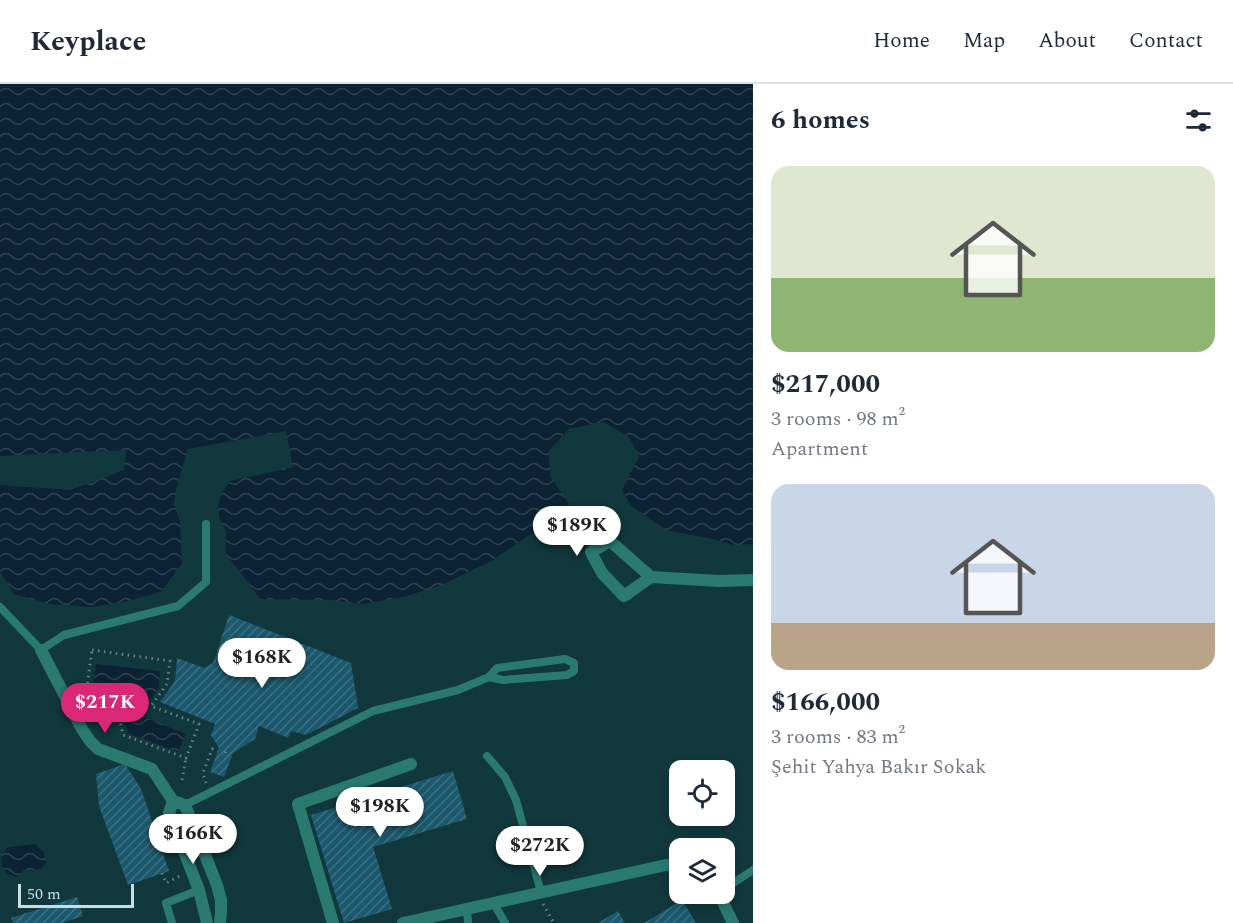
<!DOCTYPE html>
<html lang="en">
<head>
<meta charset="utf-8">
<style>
	:root { --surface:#fff; --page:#f2f2f3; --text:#1f2937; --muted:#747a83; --line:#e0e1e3; --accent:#db2777 }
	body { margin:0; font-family:Spectral,serif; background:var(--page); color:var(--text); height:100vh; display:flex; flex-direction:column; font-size:22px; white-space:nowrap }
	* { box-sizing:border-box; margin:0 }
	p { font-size:20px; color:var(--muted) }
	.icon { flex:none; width:33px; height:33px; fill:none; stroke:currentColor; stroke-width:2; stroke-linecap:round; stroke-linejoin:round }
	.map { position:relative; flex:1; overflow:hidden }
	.panel { display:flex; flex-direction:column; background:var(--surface); width:480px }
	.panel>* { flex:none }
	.tools { position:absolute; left:669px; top:676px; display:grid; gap:12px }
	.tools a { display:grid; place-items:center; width:66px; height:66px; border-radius:12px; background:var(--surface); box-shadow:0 3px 9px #0003; font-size:30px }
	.scale { position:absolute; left:18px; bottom:15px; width:116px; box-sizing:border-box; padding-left:6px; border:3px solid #c9dddf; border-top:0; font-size:16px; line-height:21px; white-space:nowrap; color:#c9dddf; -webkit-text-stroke:4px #11383c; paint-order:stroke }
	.price { position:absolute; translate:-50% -51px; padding:0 14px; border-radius:21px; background:#fff; color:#222; font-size:20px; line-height:39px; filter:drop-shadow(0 2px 3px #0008) }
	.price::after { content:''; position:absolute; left:50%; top:36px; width:18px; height:14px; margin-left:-9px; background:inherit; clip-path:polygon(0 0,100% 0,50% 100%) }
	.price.active { background:var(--accent); color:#fff }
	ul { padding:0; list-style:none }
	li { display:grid; align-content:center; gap:12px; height:318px; padding:0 18px }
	li span { display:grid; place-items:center; height:186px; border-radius:18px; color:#555 }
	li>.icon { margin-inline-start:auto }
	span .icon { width:108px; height:108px; fill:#fffc; stroke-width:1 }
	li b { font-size:26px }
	h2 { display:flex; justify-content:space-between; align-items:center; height:72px; padding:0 18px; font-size:26px }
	header { display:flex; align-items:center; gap:36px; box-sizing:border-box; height:84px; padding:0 30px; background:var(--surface); border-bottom:2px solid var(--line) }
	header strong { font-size:28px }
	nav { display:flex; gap:33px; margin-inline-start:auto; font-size:21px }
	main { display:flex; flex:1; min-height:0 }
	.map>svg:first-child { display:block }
	.water { fill:url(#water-waves) }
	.building { fill:url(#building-hatch) }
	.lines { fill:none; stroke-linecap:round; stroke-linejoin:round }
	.path { stroke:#668487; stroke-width:3; stroke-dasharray:1.5 4.5; stroke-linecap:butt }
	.service { stroke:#2a7a6f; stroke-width:8 }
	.minor { stroke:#2a7a6f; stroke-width:12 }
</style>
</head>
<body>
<header>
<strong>Keyplace</strong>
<nav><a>Home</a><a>Map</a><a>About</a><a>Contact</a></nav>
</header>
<main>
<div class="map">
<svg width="753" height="839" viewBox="0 0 753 839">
	<defs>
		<pattern id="water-waves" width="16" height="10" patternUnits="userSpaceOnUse" patternTransform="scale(1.5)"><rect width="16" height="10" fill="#0c2336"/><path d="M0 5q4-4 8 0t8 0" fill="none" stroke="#2e4253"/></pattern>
		<pattern id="building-hatch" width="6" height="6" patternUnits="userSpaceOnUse" patternTransform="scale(1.5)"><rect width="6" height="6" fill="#1c596e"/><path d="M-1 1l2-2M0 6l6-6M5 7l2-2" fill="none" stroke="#3c7082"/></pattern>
	</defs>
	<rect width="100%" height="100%" fill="#11383c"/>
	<!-- water -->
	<g class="water">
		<polygon points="0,0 753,0 753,460 733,461 713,455 666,446 631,422 622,406 639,373 629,353 603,338 569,345 549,367 550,392 569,420 524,455 493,476 444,500 407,512 364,520 331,516 260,515 238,485 226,471 226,448 219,433 218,420 223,407 230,397 293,383 286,347 188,365 176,406 174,420 180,438 182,479 161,508 128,517 92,523 50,520 14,510 0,488 0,401 71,406 124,386 126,366 0,372"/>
		<polygon points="96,580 160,587 159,604 142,627 141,632 186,650 178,668 128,649 121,621 125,614 126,607 121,602 94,598"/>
		<polygon points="35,760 44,768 46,779 41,785 24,786 16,793 7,790 2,782 1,771 8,763"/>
	</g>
	<!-- building -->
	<g class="building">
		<polygon points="229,531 351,579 358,624 306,651 291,647 288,654 259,642 255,655 233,669 224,693 210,688 219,664 211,651 215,640 160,618 175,597 177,574 204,584 213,579"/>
		<polygon points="125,680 141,705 169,787 128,801 99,722 96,690"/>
		<polygon points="453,687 467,735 373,763 392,825 344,839 311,731"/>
		<polygon points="77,813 83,832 62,839 13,839 11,834"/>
		<polygon points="682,816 696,839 644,839"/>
		<polygon points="618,827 625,839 598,839"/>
	</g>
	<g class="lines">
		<!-- path -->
		<g class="path">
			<polygon points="92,566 170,577 167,600 151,622 199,640 186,674 123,651 114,606 87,602"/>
			<polyline points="225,669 226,666"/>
			<polyline points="182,696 186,674"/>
			<polyline points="206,699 203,689 212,665 218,667"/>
			<polyline points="162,789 166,799 180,792"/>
			<polyline points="543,820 554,839"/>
		</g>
		<!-- service -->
		<g class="service">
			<polyline points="0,523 41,566 64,551 178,522 206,498 206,440"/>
			<polyline points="487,672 505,693 516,716 541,808"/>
			<polyline points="185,721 373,627 458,606 489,593 497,584 565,575 574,579 574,587 567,591 503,596 489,593"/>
			<polyline points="724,805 753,786"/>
			<polyline points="493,818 505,839"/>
			<polyline points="467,824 468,839"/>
			<polyline points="172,839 166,819 199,806"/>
		</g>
		<!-- minor -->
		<g class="minor">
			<polyline points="651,493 624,512 602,489 591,468 610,457 651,493 719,497 753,496"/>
			<polyline points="41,566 82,645 90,657 98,665 152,685 173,717 185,721 217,801 221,816 221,828 220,839"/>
			<polyline points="173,717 169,729 199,806 207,839"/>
			<polyline points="719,810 733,839"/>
			<polyline points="333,839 298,720 411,680"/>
			<polyline points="403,839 666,781 680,781"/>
		</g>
	</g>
</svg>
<div class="tools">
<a><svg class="icon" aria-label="locate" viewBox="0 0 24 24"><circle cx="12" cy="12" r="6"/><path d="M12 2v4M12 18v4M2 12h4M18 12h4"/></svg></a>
<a><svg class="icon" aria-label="layers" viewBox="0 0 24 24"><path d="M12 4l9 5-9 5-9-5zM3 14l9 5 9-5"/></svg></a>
</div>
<div class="scale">50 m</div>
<b class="price" style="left:577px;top:473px">$189K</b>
<b class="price" style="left:262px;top:605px">$168K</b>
<b class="price active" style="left:105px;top:650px">$217K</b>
<b class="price" style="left:380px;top:754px">$198K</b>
<b class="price" style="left:193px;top:781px">$166K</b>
<b class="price" style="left:540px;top:793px">$272K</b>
</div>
<section class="panel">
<h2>6 homes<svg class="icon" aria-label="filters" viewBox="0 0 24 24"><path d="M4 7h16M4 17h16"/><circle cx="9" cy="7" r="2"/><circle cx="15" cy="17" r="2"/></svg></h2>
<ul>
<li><span style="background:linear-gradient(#dfe7d0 60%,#8fb573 0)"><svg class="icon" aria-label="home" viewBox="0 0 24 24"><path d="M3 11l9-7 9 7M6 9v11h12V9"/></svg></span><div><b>$217,000</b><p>3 rooms · 98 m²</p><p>Apartment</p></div></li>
<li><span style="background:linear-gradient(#c9d6e8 75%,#b9a48a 0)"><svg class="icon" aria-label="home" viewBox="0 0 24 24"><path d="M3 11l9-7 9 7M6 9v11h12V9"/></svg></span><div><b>$166,000</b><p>3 rooms · 83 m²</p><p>Şehit Yahya Bakır Sokak</p></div></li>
</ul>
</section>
</main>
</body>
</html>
